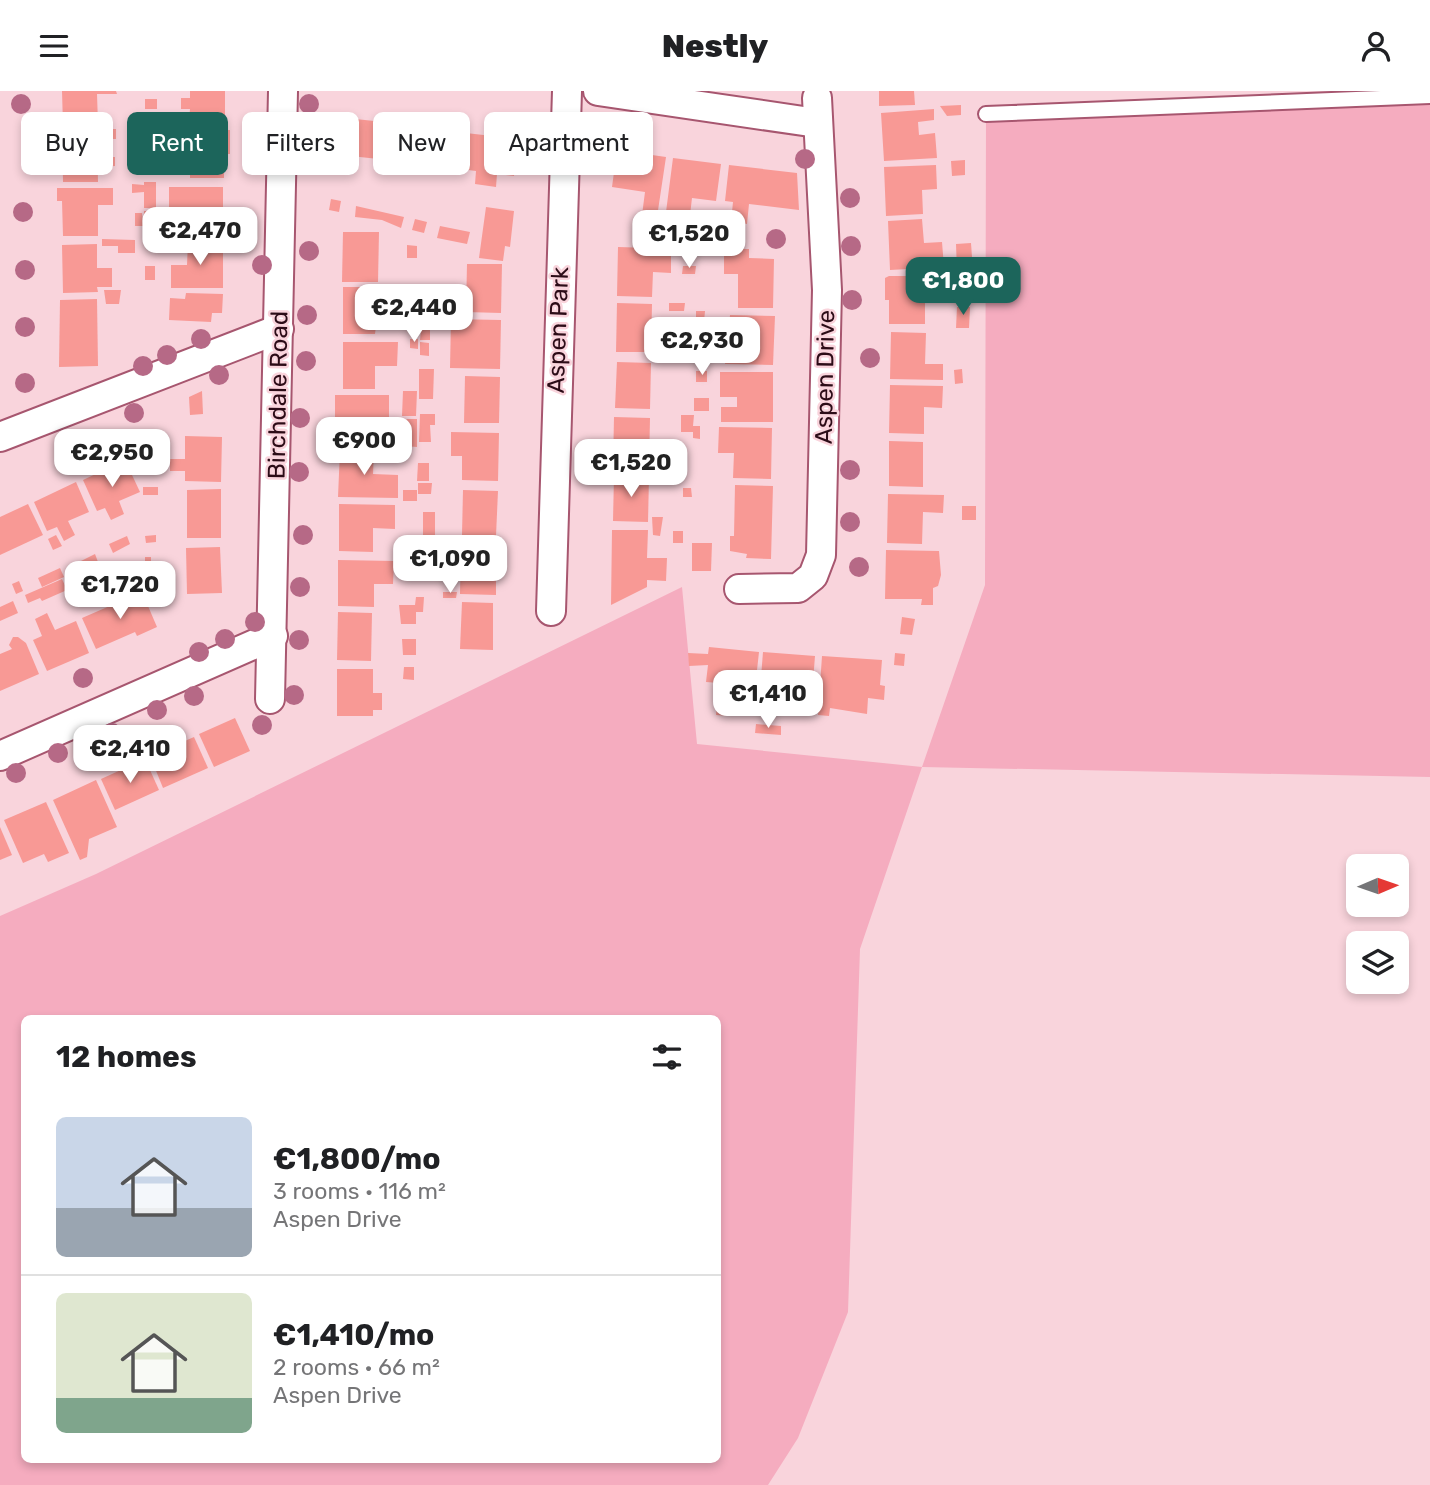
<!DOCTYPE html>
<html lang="en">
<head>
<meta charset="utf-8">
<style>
	:root { --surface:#fff; --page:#f6f6f6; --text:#202124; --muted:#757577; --line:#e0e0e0; --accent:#1c655b }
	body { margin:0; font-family:Rubik,sans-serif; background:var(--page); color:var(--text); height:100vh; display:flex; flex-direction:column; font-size:26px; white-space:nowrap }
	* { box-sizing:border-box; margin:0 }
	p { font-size:23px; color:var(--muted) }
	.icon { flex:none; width:38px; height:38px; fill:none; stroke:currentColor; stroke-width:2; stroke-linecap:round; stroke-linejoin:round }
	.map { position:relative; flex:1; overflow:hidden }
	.panel { position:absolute; left:21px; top:924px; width:700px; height:448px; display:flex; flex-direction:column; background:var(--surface); border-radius:10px; box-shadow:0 4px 10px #0003 }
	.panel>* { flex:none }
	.top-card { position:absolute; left:21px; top:21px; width:700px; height:63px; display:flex; gap:14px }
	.needle { width:46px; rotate:88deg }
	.tools { position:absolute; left:1346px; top:763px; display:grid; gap:14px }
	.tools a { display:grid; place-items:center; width:63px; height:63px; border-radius:10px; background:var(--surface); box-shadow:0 4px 10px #0003; font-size:35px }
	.price { position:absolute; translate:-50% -60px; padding:0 16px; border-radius:14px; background:#fff; color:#222; font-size:23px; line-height:46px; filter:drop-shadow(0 2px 4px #0008) }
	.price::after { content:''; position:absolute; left:50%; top:42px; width:21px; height:16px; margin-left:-10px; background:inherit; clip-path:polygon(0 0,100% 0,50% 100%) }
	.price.active { background:var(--accent); color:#fff }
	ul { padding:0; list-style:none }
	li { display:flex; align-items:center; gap:21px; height:175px; padding:0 35px }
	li+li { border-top:2px solid var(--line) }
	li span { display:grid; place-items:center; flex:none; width:196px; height:140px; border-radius:10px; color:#555 }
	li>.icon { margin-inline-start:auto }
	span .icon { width:84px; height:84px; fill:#fffc; stroke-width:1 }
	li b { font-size:30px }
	h2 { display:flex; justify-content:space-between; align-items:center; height:84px; padding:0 35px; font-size:30px }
	.tag { padding:0 24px; border-radius:10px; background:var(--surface); box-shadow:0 4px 10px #0003; font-size:24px; line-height:63px }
	.tag.active { background:var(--accent); color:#fff }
	header { display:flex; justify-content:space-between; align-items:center; height:91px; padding:0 35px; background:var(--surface); font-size:32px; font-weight:800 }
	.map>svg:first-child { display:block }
	.green { fill:#f5acbf; fill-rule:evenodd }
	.building { fill:#f89995 }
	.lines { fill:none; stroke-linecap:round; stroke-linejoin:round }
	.lane-casing { stroke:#a7566f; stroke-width:18 }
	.street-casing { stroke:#a7566f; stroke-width:32 }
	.lane { stroke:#fff; stroke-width:14 }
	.street { stroke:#fff; stroke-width:28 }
	.tree { fill:#b66986 }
	.labels { text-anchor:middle; stroke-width:5; stroke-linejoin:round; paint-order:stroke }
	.street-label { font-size:24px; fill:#2c0c17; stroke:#f9d4dc }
</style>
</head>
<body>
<header><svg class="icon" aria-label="menu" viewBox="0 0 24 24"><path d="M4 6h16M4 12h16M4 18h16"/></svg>Nestly<svg class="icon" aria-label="person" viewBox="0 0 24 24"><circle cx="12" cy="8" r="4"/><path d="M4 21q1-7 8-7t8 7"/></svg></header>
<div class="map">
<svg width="1430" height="1394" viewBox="0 0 1430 1394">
	<rect width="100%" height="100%" fill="#f9d4dc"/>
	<!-- green -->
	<path class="green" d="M 1221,11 L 1430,14 L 1430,686 L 922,676 L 860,858 L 848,1221 L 798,1347 L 768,1394 L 0,1394 L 0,825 L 96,783 L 682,496 L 697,653 L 922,676 L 985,494 L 986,23 ZM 24,928 L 718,928 L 718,1368 L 24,1368 Z"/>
	<!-- building -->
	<g class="building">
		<polygon points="62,0 116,0 117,3 97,3 98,33 63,34"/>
		<polygon points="190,0 225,0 225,31 189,30 190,18 181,18 181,7 190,7"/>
		<polygon points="879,0 914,0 915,14 879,15"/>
		<rect x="145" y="8" width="12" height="10"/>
		<polygon points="961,14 961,24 947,25 940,15"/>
		<polygon points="934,18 934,29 918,31 919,44 935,42 937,67 884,70 881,22"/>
		<polygon points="327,25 393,32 388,69 341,64 340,70 322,68"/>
		<polygon points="402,33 450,39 445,76 397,70"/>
		<polygon points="144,34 158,34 159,60 145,60"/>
		<polygon points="104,38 116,38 116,48 105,48"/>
		<polygon points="128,39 141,39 142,62 128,63"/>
		<polygon points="174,39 230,39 230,63 224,63 224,87 190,87 190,83 177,83"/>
		<polygon points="457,41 518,48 514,85 497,83 496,96 475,93 476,80 453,77"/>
		<polygon points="62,42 97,42 98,91 63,91"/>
		<polygon points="617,59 666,66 657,126 642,124 645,101 612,96"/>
		<polygon points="144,65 158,65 159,75 145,76"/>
		<polygon points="102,66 115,66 115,75 102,76"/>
		<polygon points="673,67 721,73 716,110 692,107 690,124 666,121"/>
		<polygon points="965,69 965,84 952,85 951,70"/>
		<polygon points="729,74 797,82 799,119 749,113 747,133 731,131 733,111 725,110"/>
		<polygon points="936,74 937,98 922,99 923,123 886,125 884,76"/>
		<polygon points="144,91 156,91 156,117 144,117 144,101 132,102 132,93 144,94"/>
		<polygon points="169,96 223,96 223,142 176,139 176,119 169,119"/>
		<polygon points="57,97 113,97 113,114 98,114 98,145 63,145 62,110 57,110"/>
		<polygon points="331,108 341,110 339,121 329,119"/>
		<polygon points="356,115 404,126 401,137 382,129 355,126"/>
		<polygon points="486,116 514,120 510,156 505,155 503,170 479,167"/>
		<polygon points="144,120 154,120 155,145 144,146"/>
		<polygon points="135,122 142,122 143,135 135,135"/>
		<polygon points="415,128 427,131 424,142 412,139"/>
		<polygon points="922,128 924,152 942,151 944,176 890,179 888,130"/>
		<polygon points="679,134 688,135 688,140 699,142 698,150 677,147"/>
		<polygon points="440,135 470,141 467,153 437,147"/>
		<polygon points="343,141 379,141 378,191 342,191"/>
		<polygon points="102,148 135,149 135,162 118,162 118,155 102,155"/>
		<polygon points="188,151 223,152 223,197 171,197 171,174 187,174"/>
		<polygon points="651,151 671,151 671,182 653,181 652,206 617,205 618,156 651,157"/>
		<polygon points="971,152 973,180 957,180 956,153"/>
		<polygon points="97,153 97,177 112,177 112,196 97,196 98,201 63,202 62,154"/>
		<polygon points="407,154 417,155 417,167 407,167"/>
		<polygon points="724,158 749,158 749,167 774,168 773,217 738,217 738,183 724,183"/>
		<polygon points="467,173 502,173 501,222 466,221"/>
		<rect x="145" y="175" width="10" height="14"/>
		<polygon points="683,175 696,175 695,183 682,183"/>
		<rect x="960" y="184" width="14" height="27"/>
		<polygon points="889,185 954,185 954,208 925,208 925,233 889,233 889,209 885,209 885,187"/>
		<rect x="406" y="193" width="13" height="27"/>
		<polygon points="343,196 388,196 388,220 392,220 392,235 376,235 375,243 343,243"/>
		<polygon points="104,199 121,199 119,213 106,213"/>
		<polygon points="186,202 223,203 222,222 212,222 211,231 169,229 170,207 185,208"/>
		<polygon points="97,208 98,275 59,276 60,209"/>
		<rect x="426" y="208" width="10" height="11"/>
		<polygon points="617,212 652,213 651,261 616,261"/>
		<polygon points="669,212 685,212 684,220 669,220"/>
		<polygon points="957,216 970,216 969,237 956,237"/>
		<polygon points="696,220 705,220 704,231 696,231"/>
		<polygon points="420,222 420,230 406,231 405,224"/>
		<polygon points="730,224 775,225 773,274 725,273"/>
		<polygon points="451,228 501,229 500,278 450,277"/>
		<polygon points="421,239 430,239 430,249 420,249"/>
		<polygon points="683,239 694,240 693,249 682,248"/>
		<polygon points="891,241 926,242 925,273 943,273 943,289 890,288"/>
		<polygon points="410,248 418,248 418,258 410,257"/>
		<polygon points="343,251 398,251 397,275 375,275 375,298 343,298"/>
		<polygon points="420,251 429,252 429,265 420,264"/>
		<polygon points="617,271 651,272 650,318 615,317"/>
		<polygon points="419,278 434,278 433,308 419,308"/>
		<polygon points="962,278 963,292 955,293 954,279"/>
		<rect x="696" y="280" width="11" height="11"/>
		<polygon points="720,281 773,281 773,331 721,331 721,316 737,316 737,306 720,306"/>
		<polygon points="465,285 500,286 499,332 464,332"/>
		<polygon points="890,294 943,295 942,317 924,316 924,343 889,342"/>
		<polygon points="202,300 203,323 190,324 189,306"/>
		<polygon points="403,300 417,300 416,325 402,325"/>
		<polygon points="335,304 389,304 389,328 374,328 374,352 343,352 343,328 335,328"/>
		<rect x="694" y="307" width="15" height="13"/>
		<polygon points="420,323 435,323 435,334 430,334 431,351 419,351"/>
		<polygon points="681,324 694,324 693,335 700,335 700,348 693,347 693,341 681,341"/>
		<polygon points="614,326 650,327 649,376 613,375"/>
		<polygon points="404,328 417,328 417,356 404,355"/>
		<polygon points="719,336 772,337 771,388 733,387 734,362 718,362"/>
		<polygon points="451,341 499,342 498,390 462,389 462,365 451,365"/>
		<polygon points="185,345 222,346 221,391 185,390 185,380 170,380 170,368 185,368"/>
		<polygon points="889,350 923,351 923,396 889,395"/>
		<polygon points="340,359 374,360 373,383 398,384 398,407 338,406"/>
		<polygon points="125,369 140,401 119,410 124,423 111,429 105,417 97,420 83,389"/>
		<polygon points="142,369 154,369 154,379 143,380"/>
		<polygon points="418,372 429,372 429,390 417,390"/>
		<polygon points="614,385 649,386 648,431 613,430"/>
		<polygon points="76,391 89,421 68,430 75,444 64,450 57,436 47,440 34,411"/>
		<polygon points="418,392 432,392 431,403 418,403"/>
		<polygon points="735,394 773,395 771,468 746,467 747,463 730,460 730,445 734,445"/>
		<rect x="143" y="396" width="15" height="8"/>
		<polygon points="683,397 691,397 692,406 683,406"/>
		<polygon points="221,398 221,447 187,447 187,399"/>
		<rect x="403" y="399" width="14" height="11"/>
		<polygon points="463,399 498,400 496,445 462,444"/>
		<polygon points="888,403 944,404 943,422 923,421 922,453 887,452"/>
		<polygon points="28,413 43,444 0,464 0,426"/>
		<polygon points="339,413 395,414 395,438 373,437 373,461 339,460"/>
		<rect x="962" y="415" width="14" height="14"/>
		<rect x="423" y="421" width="12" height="25"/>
		<polygon points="652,426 663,426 660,445 653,444"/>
		<polygon points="612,439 648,439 647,467 667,467 666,490 647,489 647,496 611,514"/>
		<rect x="673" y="440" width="10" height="12"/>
		<polygon points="56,444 62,455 53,459 48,448"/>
		<polygon points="156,444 156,451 146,452 145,445"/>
		<polygon points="127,445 130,453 113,462 109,453"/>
		<rect x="443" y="450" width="15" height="10"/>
		<polygon points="692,452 712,452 711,480 692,480"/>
		<polygon points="461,455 496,456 496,504 460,503"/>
		<polygon points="220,456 222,502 187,503 186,457"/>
		<polygon points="886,459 939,460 941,484 938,495 933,497 933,514 921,514 922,508 885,508"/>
		<polygon points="95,463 98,471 82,477 79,471"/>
		<polygon points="145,466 151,466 151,480 145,480 145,495 129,495 128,472 145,472"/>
		<rect x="420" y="467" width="14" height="8"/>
		<polygon points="338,469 394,470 393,493 374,493 374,516 338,515"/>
		<polygon points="87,476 93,490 83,495 77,480"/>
		<polygon points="98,476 104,489 96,493 90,479"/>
		<polygon points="60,477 64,486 42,496 38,487"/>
		<polygon points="402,480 415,480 415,490 402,489"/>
		<polygon points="62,488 67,499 42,510 40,507 28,512 25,504"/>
		<polygon points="19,490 23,500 16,503 12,493"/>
		<polygon points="142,501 157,536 137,545 135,541 96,558 82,527"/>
		<polygon points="443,501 457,501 456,507 443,507"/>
		<polygon points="416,506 424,506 423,521 416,521 416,533 401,533 399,514 415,514"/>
		<polygon points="13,510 18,522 0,530 0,516"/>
		<polygon points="462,511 493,512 493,559 460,558"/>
		<polygon points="338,521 372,522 371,570 337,569"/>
		<polygon points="47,522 55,539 76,530 89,562 47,580 33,549 42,545 35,528"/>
		<polygon points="902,526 915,528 912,544 900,543"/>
		<polygon points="13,546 18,546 26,552 39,583 0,600 0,563 12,558 9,554"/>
		<polygon points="402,548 416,548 416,564 403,564"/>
		<polygon points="709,556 759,561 755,597 733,595 730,625 716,624 719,592 706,591 708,574 689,575 688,562 708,563"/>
		<polygon points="763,561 815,565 812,603 760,599"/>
		<polygon points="895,562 905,563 904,575 894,574"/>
		<polygon points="822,565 882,569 880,594 885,595 884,609 868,607 867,623 830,617 829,625 818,624"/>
		<polygon points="404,576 414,576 414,589 403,588"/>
		<polygon points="337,578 373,578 373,602 382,602 382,619 373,619 373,625 337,625"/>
		<polygon points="235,627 250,660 214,676 199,643"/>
		<polygon points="756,633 781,635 781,644 755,642"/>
		<polygon points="194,646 208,677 163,697 150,665"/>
		<polygon points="145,668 159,699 115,719 101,688"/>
		<polygon points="96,689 117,736 89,748 87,766 80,769 53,709"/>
		<polygon points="46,711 69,762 48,771 44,763 23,772 4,729"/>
		<polygon points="0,736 12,764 0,769"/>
	</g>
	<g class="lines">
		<!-- lane casing -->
		<g class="lane-casing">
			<polyline id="lane" points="986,23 1430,5"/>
		</g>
		<!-- street casing -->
		<g class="street-casing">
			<g id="street">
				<polyline points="598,0 817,32"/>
				<polyline points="0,346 279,238"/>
				<polyline points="739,498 798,497 813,485 821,464 827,199 817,7"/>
				<polyline points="551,520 567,0"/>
				<polyline points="270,608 283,0"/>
				<polyline points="0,665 273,545"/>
			</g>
		</g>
		<!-- lane -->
		<use href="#lane" class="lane"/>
		<!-- street -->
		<use href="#street" class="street"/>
	</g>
	<!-- trees -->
	<g class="tree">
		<circle cx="21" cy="13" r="10"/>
		<circle cx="309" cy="13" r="10"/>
		<circle cx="263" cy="60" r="10"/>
		<circle cx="805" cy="68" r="10"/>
		<circle cx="850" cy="107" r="10"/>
		<circle cx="23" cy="121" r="10"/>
		<circle cx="776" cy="148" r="10"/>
		<circle cx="851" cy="155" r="10"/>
		<circle cx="309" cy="160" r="10"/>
		<circle cx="262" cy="174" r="10"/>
		<circle cx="25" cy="179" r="10"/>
		<circle cx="852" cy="209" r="10"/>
		<circle cx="307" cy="224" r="10"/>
		<circle cx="25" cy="236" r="10"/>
		<circle cx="201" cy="248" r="10"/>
		<circle cx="167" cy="264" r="10"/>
		<circle cx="870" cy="267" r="10"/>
		<circle cx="306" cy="270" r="10"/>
		<circle cx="143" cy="275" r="10"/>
		<circle cx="219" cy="284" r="10"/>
		<circle cx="25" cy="292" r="10"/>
		<circle cx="134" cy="322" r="10"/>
		<circle cx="300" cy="327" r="10"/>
		<circle cx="850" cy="379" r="10"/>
		<circle cx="299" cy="381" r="10"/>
		<circle cx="850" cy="431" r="10"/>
		<circle cx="303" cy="444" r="10"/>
		<circle cx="859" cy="476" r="10"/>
		<circle cx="300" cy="496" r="10"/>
		<circle cx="255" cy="531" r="10"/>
		<circle cx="225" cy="548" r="10"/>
		<circle cx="299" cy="549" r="10"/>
		<circle cx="199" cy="561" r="10"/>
		<circle cx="83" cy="587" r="10"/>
		<circle cx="294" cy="604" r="10"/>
		<circle cx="194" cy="605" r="10"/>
		<circle cx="157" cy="619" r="10"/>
		<circle cx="262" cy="634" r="10"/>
		<circle cx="112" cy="642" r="10"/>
		<circle cx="58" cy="662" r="10"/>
		<circle cx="16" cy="682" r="10"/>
	</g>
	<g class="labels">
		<!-- street labels -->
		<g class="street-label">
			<text transform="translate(558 239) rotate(-88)" y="8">Aspen Park</text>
			<text transform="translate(825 286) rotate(-89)" y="8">Aspen Drive</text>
			<text transform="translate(278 304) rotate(-89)" y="8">Birchdale Road</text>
		</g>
	</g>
</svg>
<div class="tools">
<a><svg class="needle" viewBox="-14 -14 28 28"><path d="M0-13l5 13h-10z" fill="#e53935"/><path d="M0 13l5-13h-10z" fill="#757577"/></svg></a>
<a><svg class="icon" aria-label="layers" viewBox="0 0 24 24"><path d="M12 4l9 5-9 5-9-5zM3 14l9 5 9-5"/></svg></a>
</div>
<b class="price" style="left:200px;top:176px">€2,470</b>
<b class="price" style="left:689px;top:179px">€1,520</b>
<b class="price active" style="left:963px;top:226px">€1,800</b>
<b class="price" style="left:414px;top:253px">€2,440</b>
<b class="price" style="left:702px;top:286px">€2,930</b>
<b class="price" style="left:364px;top:386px">€900</b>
<b class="price" style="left:112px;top:398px">€2,950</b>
<b class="price" style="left:631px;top:408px">€1,520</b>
<b class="price" style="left:450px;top:504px">€1,090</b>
<b class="price" style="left:120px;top:530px">€1,720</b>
<b class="price" style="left:768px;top:639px">€1,410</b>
<b class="price" style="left:130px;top:694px">€2,410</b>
<div class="top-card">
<a class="tag">Buy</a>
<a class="tag active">Rent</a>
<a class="tag">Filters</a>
<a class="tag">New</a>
<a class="tag">Apartment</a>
</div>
<section class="panel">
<h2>12 homes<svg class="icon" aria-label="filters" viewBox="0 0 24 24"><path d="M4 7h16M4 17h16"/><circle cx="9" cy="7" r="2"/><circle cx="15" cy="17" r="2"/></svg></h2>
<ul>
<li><span style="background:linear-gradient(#c9d6e8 65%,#9aa5b1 0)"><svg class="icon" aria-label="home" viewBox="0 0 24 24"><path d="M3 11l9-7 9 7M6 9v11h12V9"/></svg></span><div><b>€1,800/mo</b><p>3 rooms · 116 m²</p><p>Aspen Drive</p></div></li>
<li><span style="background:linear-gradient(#dfe7d0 75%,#7fa58c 0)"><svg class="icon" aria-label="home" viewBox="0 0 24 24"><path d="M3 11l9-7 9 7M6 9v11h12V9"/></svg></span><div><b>€1,410/mo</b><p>2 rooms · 66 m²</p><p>Aspen Drive</p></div></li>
</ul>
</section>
</div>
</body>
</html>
